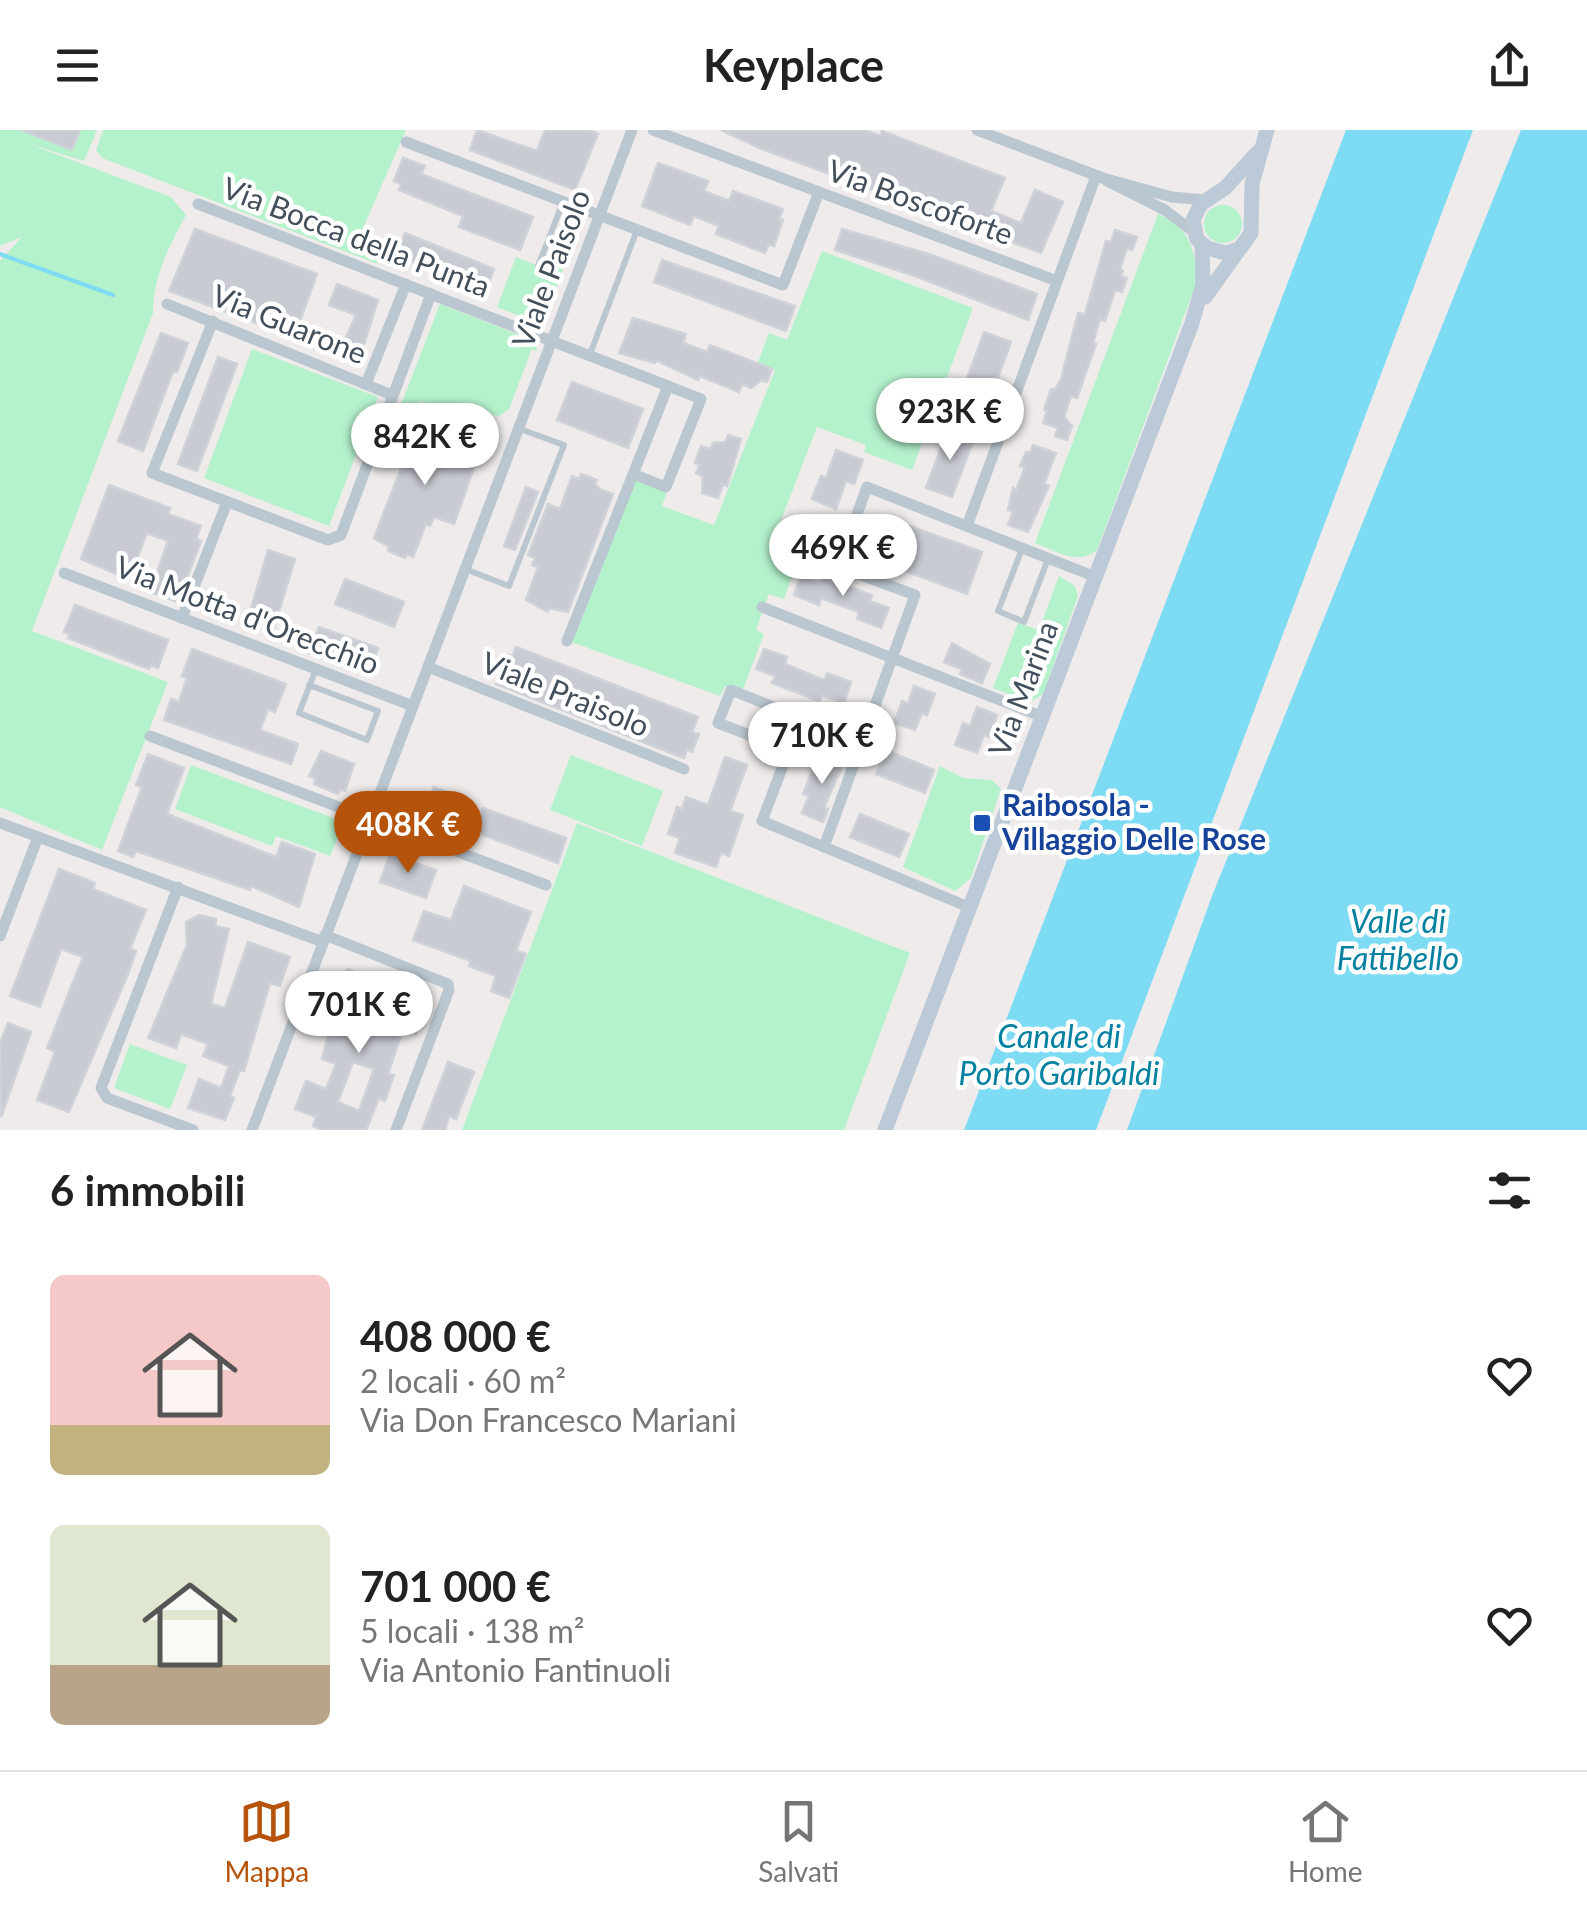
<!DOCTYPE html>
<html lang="it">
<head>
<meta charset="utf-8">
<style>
	:root { --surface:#fff; --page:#f2f2f2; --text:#222; --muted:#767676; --line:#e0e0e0; --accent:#b45309 }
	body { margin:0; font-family:Lato,sans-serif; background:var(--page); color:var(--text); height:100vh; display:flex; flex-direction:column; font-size:38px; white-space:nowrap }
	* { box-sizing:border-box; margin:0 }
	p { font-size:32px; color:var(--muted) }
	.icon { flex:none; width:55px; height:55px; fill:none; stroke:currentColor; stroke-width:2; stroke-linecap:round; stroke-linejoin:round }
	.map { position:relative; height:1000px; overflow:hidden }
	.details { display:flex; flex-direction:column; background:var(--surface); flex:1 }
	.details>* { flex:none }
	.price { position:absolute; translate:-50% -85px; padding:0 22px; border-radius:35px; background:#fff; color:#222; font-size:32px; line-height:65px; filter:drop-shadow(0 2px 5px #0008) }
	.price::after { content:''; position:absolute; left:50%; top:60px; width:30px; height:22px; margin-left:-15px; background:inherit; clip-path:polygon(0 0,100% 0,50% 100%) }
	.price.active { background:var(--accent); color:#fff }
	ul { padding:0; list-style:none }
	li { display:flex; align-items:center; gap:30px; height:250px; padding:0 50px }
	li span { display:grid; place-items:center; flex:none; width:280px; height:200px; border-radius:15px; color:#555 }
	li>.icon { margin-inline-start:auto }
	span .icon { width:120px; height:120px; fill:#fffc; stroke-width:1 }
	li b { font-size:42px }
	h2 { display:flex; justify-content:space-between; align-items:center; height:120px; padding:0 50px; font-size:42px }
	header { display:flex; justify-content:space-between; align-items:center; height:130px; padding:0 50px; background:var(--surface); font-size:45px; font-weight:700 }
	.menu { display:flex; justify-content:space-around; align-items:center; height:140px; border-top:2px solid var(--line); background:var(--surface); font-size:28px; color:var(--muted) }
	.menu a { display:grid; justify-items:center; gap:5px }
	.menu .active { color:var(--accent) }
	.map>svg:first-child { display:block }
	.green { fill:#b4f2cc }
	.water { fill:#7ddbf3 }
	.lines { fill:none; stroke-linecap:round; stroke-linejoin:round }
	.stream { stroke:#7ddbf3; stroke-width:4 }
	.building { fill:#c8cbd2; stroke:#cfd2d8; stroke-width:2.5; fill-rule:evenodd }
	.lane { stroke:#bbc7d0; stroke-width:6 }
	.street { stroke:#bbc7d0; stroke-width:11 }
	.secondary { stroke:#bcc9d7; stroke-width:15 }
	.transit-dot { fill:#1a4fb4; stroke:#fff; stroke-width:4 }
	.labels { text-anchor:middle; stroke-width:9; stroke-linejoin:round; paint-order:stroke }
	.street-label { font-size:30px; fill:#434f5b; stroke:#fff }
	.transit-label { font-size:30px; font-weight:bold; fill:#164399; stroke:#fff; text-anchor:start }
	.water-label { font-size:32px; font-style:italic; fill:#0280a0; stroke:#fff }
</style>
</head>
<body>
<header><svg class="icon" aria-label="menu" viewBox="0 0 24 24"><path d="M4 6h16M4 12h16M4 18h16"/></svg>Keyplace<svg class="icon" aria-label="share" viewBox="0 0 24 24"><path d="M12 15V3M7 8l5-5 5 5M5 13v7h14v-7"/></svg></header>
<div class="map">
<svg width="1587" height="1000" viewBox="0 0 1587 1000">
	<rect width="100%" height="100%" fill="#efebeb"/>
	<!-- green -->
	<g class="green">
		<path d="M 0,0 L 97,0 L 84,31 L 29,14 L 171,67 L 186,85 C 169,117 153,146 153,183 L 32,501 L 168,552 L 102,720 L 0,677 L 0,131 L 22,107 L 0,116 Z"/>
		<polygon points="103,0 406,0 363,98 378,134 102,28 96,20"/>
		<circle cx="1223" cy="94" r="19"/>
		<path d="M 1158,84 C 1190,97 1197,122 1196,154 L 1097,420 C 1078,436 1056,421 1035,413 Z"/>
		<polygon points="565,86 581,93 543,191 529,184 527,189 497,177 516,127 546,139"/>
		<polygon points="822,121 973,178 912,340 864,322 866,315 817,297 771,416 799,427 784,469 769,464 756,500 764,504 742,562 725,556 720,566 569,511 633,348 667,362 662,376 714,395 775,240 758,232 769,203 787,210"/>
		<polygon points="440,174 534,211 537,221 532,219 509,279 499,286 489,284 472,291 420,271 413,285 399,280"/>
		<polygon points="252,219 378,267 329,396 204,348"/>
		<polygon points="1059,446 1075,456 1078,466 1043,564 1030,572 993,558 1018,493 1039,500"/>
		<polygon points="571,625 663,661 642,716 550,680"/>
		<polygon points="191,635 344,692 330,726 276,706 272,716 175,679"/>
		<polygon points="940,636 963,648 992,650 1001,659 971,748 955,761 903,737"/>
		<polygon points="577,693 910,823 844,1000 462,1000"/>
		<polygon points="130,914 187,935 170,979 114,958"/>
	</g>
	<!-- water -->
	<g class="water">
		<polygon points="1346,0 1473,0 1096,1000 964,1000"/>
		<polygon points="1521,0 1587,0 1587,1000 1127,1000 1212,766"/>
	</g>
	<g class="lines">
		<!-- stream -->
		<polyline class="stream" points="0,124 113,165"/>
	</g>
	<!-- building -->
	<g class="building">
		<polygon points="22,0 80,0 72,20"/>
		<polygon points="477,0 537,21 545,0 589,0 598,4 575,60 470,20"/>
		<polygon points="721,0 865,0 880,6 882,1 1005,48 991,81 1021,93 1035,60 1063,72 1041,123 762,19"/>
		<polygon points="403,28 425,36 421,44 533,87 520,120 459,97 463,86 399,60 401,54 394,51"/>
		<polygon points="658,33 708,51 704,61 729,71 733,61 783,79 779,89 783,90 774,116 769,114 765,123 716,104 719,96 694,86 690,95 642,76"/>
		<polygon points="195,99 317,144 294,207 169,161"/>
		<polygon points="842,99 932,125 1037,164 1028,190 915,146 835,120"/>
		<polygon points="1115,100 1137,107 1132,120 1127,118 1120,139 1123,141 1121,146 1127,148 1122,162 1115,160 1105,191 1100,189 1093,213 1096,214 1077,268 1071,266 1064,287 1072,296 1067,310 1055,306 1058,298 1043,293 1047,281 1044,280 1051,259 1055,260 1061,249 1078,183 1085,184 1106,111 1111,112"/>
		<polygon points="405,103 494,139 485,163 468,156 465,162 448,154 451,146 396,125"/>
		<polygon points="662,130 795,176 786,201 654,152"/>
		<polygon points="337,154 378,170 359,230 340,221 356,185 329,175"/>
		<polygon points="633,188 686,204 683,213 707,222 710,215 772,239 767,252 761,250 751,258 742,254 739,262 700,246 698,250 656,230 655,233 619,223"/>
		<polygon points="984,202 1011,212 983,289 956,279"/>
		<polygon points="161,203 188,213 177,242 173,241 143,321 118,311"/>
		<polygon points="218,227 237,234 197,341 178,334"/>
		<polygon points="572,252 643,279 628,318 557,290"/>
		<polygon points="437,290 461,303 453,324 476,332 454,394 434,387 430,396 426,394 413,427 407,424 405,428 388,421 389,417 374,408 419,292 428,294"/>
		<polygon points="948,299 974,309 952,367 926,358"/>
		<polygon points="728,305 741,309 727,356 723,354 718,368 702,363 703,346 696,343 700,334 695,333 701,316 711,319 713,313 725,312"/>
		<polygon points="1033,315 1056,323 1044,354 1049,356 1028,402 1008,395 1013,381 1008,380 1013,358 1016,360 1025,338 1020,336 1026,322 1030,323"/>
		<polygon points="836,320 863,330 854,354 846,351 836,379 812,369 821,346 826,348"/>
		<polygon points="581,344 597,350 595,354 601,360 613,364 568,482 549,478 548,482 526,470 538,437 532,435 535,428 528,425 548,374 560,379 572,346 579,349"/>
		<polygon points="109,355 170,378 168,384 201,396 196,409 201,411 178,472 150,462 168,411 147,403 129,449 81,429"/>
		<polygon points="526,357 538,362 515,420 504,416"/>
		<polygon points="901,393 982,422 967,464 886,434"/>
		<polygon points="268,420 295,429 274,498 248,489"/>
		<polygon points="801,445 820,453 823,447 872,465 870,471 889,478 881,498 857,489 859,482 821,468 819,475 794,465"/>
		<polygon points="345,449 404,472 394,497 335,474"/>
		<polygon points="75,475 168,510 158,538 151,535 149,539 68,508 70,504 64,502"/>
		<polygon points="319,497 378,518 368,545 309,523"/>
		<polygon points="952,513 990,534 982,553 960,544 962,539 944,532"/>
		<polygon points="516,517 698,587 692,602 699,604 692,622 687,620 684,628 496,554 499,546 495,544 501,527 513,525"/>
		<polygon points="192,519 286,554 275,582 268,579 260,600 298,614 291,634 164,590 171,569 179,572 187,548 182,546"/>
		<polygon points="764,519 787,527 785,534 824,550 827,543 851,552 844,573 822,565 819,571 772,553 775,546 756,539"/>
		<polygon points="914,556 935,564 927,585 922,583 915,600 894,593 902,571 908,573"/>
		<polygon points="977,577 997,585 989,607 984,605 977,623 955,615 963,593 970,596"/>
		<polygon points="886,620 934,640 925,663 876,644"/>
		<polygon points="321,621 354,634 345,661 341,659 338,664 314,654 316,649 309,646"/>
		<polygon points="827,623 845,630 824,677 828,679 823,692 802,683 809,666 803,664 812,641 818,644"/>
		<polygon points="148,624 184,638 167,684 276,727 282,712 315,724 299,777 251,756 250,760 136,721 133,727 118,721 142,657 136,655"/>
		<polygon points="725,627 747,635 730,681 743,685 729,726 721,723 716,737 675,723 680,708 668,704 677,677 682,679 686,667 708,675"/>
		<polygon points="434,657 463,669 454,693 448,691 445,699 420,689 423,681 419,679 425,662 431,664"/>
		<polygon points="483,678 566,708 558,733 475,702"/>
		<polygon points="860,684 909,704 899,727 850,707"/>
		<polygon points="390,724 436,740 426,768 380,752"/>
		<polygon points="59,739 95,753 93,759 146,780 130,819 136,821 128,844 69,982 37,970 55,922 47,918 83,827 61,819 40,877 10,866"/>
		<polygon points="464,756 531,782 516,821 526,824 509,868 491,861 496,846 469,836 471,831 413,810 424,781 451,790"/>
		<polygon points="199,785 216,789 215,796 229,799 211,874 225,878 248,812 290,827 280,856 270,853 244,941 240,940 230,966 234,968 225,990 188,978 199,949 221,958 229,936 203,926 208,914 181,904 176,918 148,908 187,815 186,792"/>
		<path d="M 347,839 L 376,850 L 363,889 L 383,898 L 399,857 L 429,869 L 416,904 L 403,899 L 388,944 L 394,945 L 385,971 L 379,968 L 366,1000 L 323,1000 L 313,996 L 316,987 L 295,979 L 306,951 L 326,959 L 336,934 L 322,929 L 334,883 L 330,882 ZM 353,932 L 374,939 L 359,981 L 338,972 Z"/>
		<polygon points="8,893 31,902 1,987 0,913"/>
		<polygon points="448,932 474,942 456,989 449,986 445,1000 422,1000"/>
	</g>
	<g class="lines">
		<!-- lane -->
		<g class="lane">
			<polyline points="538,136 563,72"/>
			<polyline points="590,224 637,100"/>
			<polyline points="1022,419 998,481 1024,492 1048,429"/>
			<polyline points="465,439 509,456 564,315 520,299"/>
			<polyline points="309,555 378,581 367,610 299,583 316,539"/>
		</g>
		<!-- street -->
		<g class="street">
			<polyline points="653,0 1057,151"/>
			<polyline points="977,0 1103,48 1172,67 1205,70"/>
			<polyline points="406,12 783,155 819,62"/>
			<polyline points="1107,51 1165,80 1195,103"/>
			<polyline points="198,74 668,256"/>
			<polyline points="167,174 392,265"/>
			<polyline points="213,191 152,343 328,410 341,405 431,164"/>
			<polyline points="366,254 406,154"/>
			<polyline points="967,396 1096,46"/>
			<polyline points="849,406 867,357 1096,447"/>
			<polyline points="802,423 915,465 824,717"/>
			<polyline points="64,443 413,576"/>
			<polyline points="762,477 1043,587"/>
			<polyline points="182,488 227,372"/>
			<polyline points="567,511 668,256 701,269 666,357 633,344"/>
			<polyline points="428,537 684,639"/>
			<polyline points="150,606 546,755"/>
			<polyline points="788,620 718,593 731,560 801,588 762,691 971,778"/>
			<polyline points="0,693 323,812"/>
			<polyline points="178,757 101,958 107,968 193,1000"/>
			<polyline points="325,805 448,854 449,860 396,1000"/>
			<polyline points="0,806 38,707"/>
			<polyline points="252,1000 632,0"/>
		</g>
		<!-- secondary -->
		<g class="secondary">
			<polyline points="1239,119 1226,123 1207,118 1197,109 1193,90 1201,74 1225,58 1257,23"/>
			<polyline points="1205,167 1251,103 1252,54 1267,0"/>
			<polyline points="885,1000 1192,193 1203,154 1202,114"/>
		</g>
	</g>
	<!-- markers -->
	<rect class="transit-dot" x="972" y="683" width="20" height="20" rx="5"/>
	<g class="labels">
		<!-- street labels -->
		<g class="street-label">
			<text transform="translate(920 73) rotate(20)" y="10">Via Boscoforte</text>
			<text transform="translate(356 108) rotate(21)" y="10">Via Bocca della Punta</text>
			<text transform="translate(552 139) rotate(-69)" y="10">Viale Paisolo</text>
			<text transform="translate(289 195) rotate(22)" y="10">Via Guarone</text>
			<text transform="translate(247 486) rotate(21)" y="10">Via Motta d'Orecchio</text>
			<text transform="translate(1024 559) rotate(-69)" y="10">Via Marina</text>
			<text transform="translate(565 565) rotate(22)" y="10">Viale Praisolo</text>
		</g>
		<!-- transit labels -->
		<g class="transit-label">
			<text x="1002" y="686">Raibosola -<tspan x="1002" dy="34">Villaggio Delle Rose</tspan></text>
		</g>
		<!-- water labels -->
		<g class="water-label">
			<text x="1398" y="803">Valle di<tspan x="1398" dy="37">Fattibello</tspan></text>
			<text x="1059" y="918">Canale di<tspan x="1059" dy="37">Porto Garibaldi</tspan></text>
		</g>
	</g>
</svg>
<b class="price" style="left:950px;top:333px">923K €</b>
<b class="price" style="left:425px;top:358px">842K €</b>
<b class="price" style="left:843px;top:469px">469K €</b>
<b class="price" style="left:822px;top:657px">710K €</b>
<b class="price active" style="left:408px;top:746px">408K €</b>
<b class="price" style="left:359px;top:926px">701K €</b>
</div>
<section class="details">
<h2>6 immobili<svg class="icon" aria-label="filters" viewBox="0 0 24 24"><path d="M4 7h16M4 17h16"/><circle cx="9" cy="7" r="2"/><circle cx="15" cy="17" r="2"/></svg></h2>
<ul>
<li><span style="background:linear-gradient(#f6c9c9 75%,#c2b280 0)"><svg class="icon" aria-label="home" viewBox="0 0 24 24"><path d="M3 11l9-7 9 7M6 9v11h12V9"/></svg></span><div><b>408 000 €</b><p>2 locali · 60 m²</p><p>Via Don Francesco Mariani</p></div><svg class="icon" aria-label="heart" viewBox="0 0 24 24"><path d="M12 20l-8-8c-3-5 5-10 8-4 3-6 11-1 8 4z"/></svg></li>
<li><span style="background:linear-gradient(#dfe7d0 70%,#b9a48a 0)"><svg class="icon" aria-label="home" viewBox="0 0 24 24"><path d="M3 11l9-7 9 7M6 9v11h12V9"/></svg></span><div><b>701 000 €</b><p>5 locali · 138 m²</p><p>Via Antonio Fantinuoli</p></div><svg class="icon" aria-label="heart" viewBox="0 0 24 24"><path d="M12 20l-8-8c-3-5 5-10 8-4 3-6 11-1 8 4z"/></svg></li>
</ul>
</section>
<nav class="menu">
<a class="active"><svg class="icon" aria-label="map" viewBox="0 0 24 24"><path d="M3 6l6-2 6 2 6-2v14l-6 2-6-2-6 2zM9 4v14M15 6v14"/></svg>Mappa</a>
<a><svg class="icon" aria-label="saved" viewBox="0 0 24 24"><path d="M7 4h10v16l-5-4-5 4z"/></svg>Salvati</a>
<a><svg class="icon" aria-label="home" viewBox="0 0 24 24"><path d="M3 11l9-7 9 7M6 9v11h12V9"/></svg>Home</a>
</nav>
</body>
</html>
